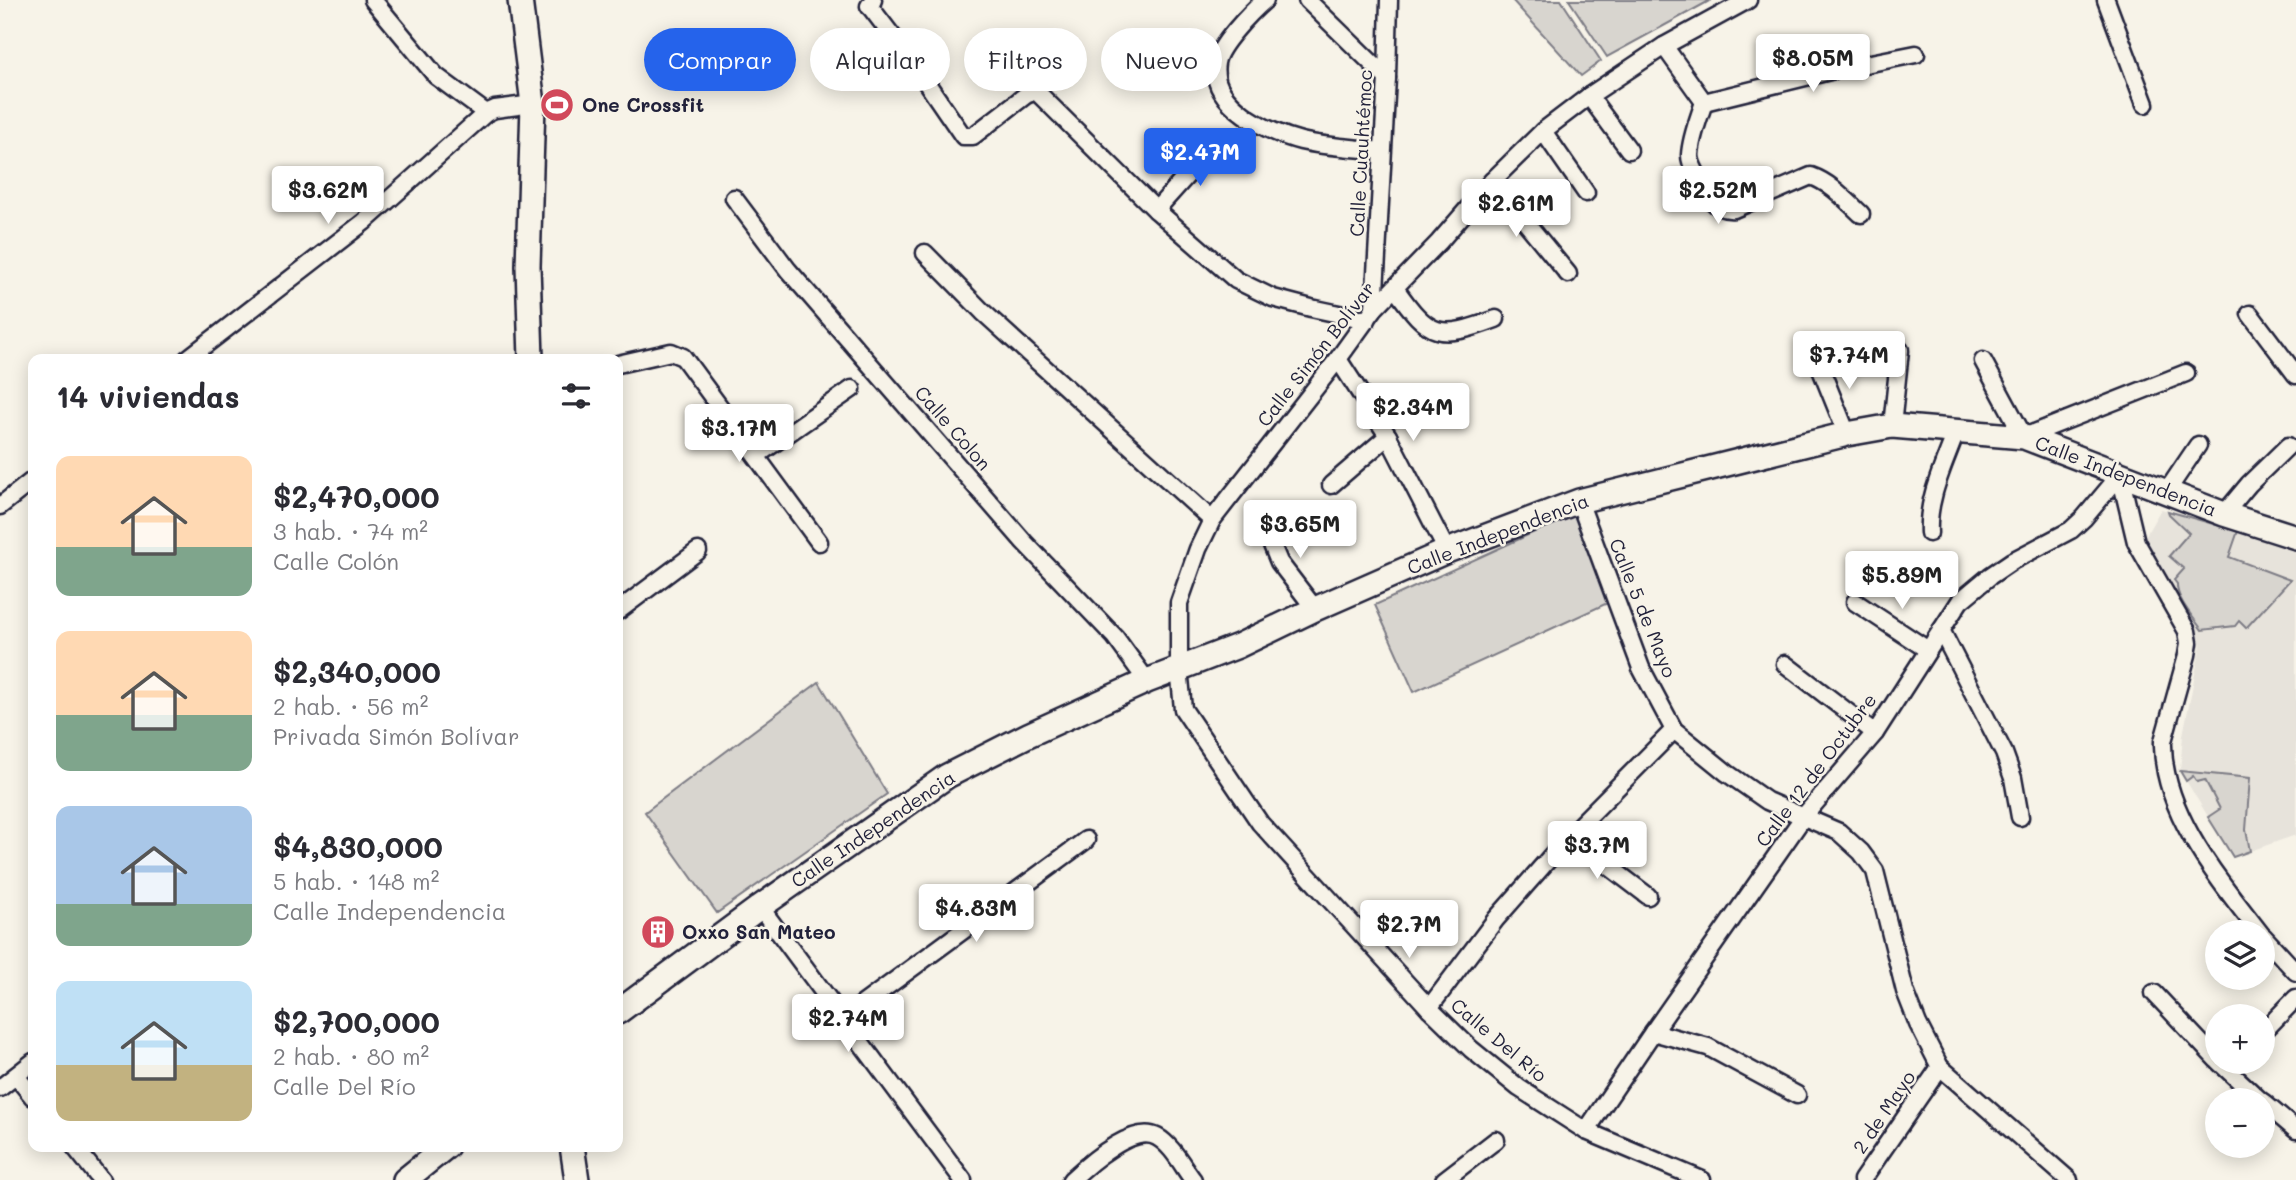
<!DOCTYPE html>
<html lang="es">
<head>
<meta charset="utf-8">
<style>
	:root { --surface:#fff; --page:#f2f2f3; --text:#2b2b33; --muted:#7c7c81; --accent:#2563eb }
	body { margin:0; font-family:Mali,sans-serif; background:var(--page); color:var(--text); height:100vh; display:flex; flex-direction:column; font-size:26px; white-space:nowrap }
	* { box-sizing:border-box; margin:0 }
	p { font-size:23px; color:var(--muted) }
	.icon { flex:none; width:38px; height:38px; fill:none; stroke:currentColor; stroke-width:2; stroke-linecap:round; stroke-linejoin:round }
	.map { position:relative; flex:1; overflow:hidden }
	.panel { position:absolute; left:28px; top:354px; width:595px; height:798px; display:flex; flex-direction:column; background:var(--surface); border-radius:14px; box-shadow:0 4px 18px #0003 }
	.panel>* { flex:none }
	.guide { position:absolute; left:644px; top:28px; width:665px; height:63px; display:flex; gap:14px }
	.buttons { position:absolute; left:2205px; top:920px; display:grid; gap:14px }
	.buttons a { display:grid; place-items:center; width:70px; height:70px; border-radius:50%; background:var(--surface); box-shadow:0 4px 18px #0003; font-size:35px }
	.price { position:absolute; translate:-50% -60px; padding:0 16px; border-radius:7px; background:#fff; color:#222; font-size:23px; line-height:46px; filter:drop-shadow(0 2px 4px #0008) }
	.price::after { content:''; position:absolute; left:50%; top:42px; width:21px; height:16px; margin-left:-10px; background:inherit; clip-path:polygon(0 0,100% 0,50% 100%) }
	.price.current { background:var(--accent); color:#fff }
	ul { padding:0; list-style:none }
	li { display:flex; align-items:center; gap:21px; height:175px; padding:0 28px }
	li span { display:grid; place-items:center; flex:none; width:196px; height:140px; border-radius:14px; color:#555 }
	li>.icon { margin-inline-start:auto }
	span .icon { width:84px; height:84px; fill:#fffc; stroke-width:1 }
	li b { font-size:30px }
	h2 { display:flex; justify-content:space-between; align-items:center; height:84px; padding:0 28px; font-size:30px }
	.pill { padding:0 24px; border-radius:32px; background:var(--surface); box-shadow:0 4px 18px #0003; font-size:24px; line-height:63px }
	.pill.current { background:var(--accent); color:#fff }
	.map>svg:first-child { display:block }
	.built { fill:#e7e3db }
	.green { fill:#d8d5cf; stroke:#7d7c85; stroke-width:2 }
	.lines { fill:none; stroke-linecap:round; stroke-linejoin:round }
	.street-casing { stroke:#22223b; stroke-width:21 }
	.secondary-casing { stroke:#22223b; stroke-width:28 }
	.street { stroke:#f7f3e8; stroke-width:16 }
	.secondary { stroke:#f7f3e8; stroke-width:23 }
	.labels { text-anchor:middle; stroke-width:5; stroke-linejoin:round; paint-order:stroke }
	.poi-label { font-size:19px; font-weight:bold; fill:#22223b; stroke:#f7f3e8; text-anchor:start }
	.street-label { font-size:19px; fill:#22223b; stroke:#f7f3e8 }
</style>
</head>
<body>
<div class="map">
<svg width="2296" height="1180" viewBox="0 0 2296 1180">
	<rect width="100%" height="100%" fill="#f7f3e8"/>
	<filter id="ink" filterUnits="userSpaceOnUse"><feTurbulence type="fractalNoise" baseFrequency=".0143" numOctaves="2"/><feDisplacementMap in="SourceGraphic" scale="14" xChannelSelector="R" yChannelSelector="G"/><feConvolveMatrix kernelMatrix="1 2 1 2 8 2 1 2 1" color-interpolation-filters="sRGB"/></filter>
	<g filter="url(#ink)">
		<!-- built -->
		<polygon class="built" points="2161,509 2296,548 2296,835 2233,857 2180,771 2183,735 2201,644 2143,540"/>
		<!-- green -->
		<g class="green">
			<polygon points="1512,0 1561,0 1601,61 1581,76"/>
			<polygon points="1569,0 1711,0 1607,57"/>
			<path d="M 2168,511 L 2238,531 L 2229,557 L 2290,580 L 2246,628 L 2239,621 L 2235,626 L 2202,630 C 2194,618 2176,599 2177,584 L 2174,580 L 2184,569 L 2169,556 L 2189,533 L 2169,514 Z"/>
			<polygon points="1574,514 1614,600 1414,692 1375,605"/>
			<polygon points="819,682 887,794 717,913 645,812"/>
			<polygon points="2180,771 2250,778 2246,830 2250,851 2233,857 2208,817 2220,809 2205,780 2197,782 2193,776 2186,781"/>
		</g>
		<g class="lines">
			<!-- street casing -->
			<g class="street-casing">
				<g id="street">
					<polyline points="373,0 436,76 486,113 495,109 533,104"/>
					<polyline points="873,0 869,6 871,8 913,63 963,136 973,136 1026,95 1033,92 1038,93 1156,210 1236,280 1273,298 1311,308 1367,320"/>
					<path d="M 1265,0 C 1251,12 1218,46 1216,63 C 1209,104 1269,133 1301,141 C 1327,147 1356,148 1382,151"/>
					<polyline points="1307,0 1387,78"/>
					<polyline points="2106,0 2145,104"/>
					<polyline points="1664,46 1704,102"/>
					<polyline points="1589,96 1629,150"/>
					<path d="M 1704,102 C 1699,118 1691,137 1690,155 C 1690,163 1694,169 1697,175 C 1705,192 1713,211 1734,209 L 1811,176 C 1831,183 1846,200 1861,214"/>
					<polyline points="1704,102 1830,71 1916,54"/>
					<polyline points="1543,131 1586,193"/>
					<polyline points="1492,181 1568,274"/>
					<polyline points="734,198 788,270 1024,542 1115,637 1147,681"/>
					<polyline points="1156,210 1217,142"/>
					<polyline points="925,253 983,312 1212,520"/>
					<path d="M 1395,288 C 1430,338 1439,340 1496,319"/>
					<polyline points="1374,309 1387,78 1389,0"/>
					<polyline points="2250,314 2296,375"/>
					<polyline points="187,359 364,222 486,113"/>
					<polyline points="1338,359 1388,436 1447,551"/>
					<polyline points="1983,361 2024,437 2186,373"/>
					<polyline points="1818,362 1847,434"/>
					<polyline points="618,364 671,352 683,357 819,542"/>
					<polyline points="1892,426 1900,350"/>
					<polyline points="756,456 852,389"/>
					<path d="M 2120,475 L 2136,542 L 2187,631 L 2189,643 L 2187,655 L 2163,741 C 2161,811 2219,880 2260,933"/>
					<polyline points="1331,485 1388,436"/>
					<polyline points="2167,491 2198,445"/>
					<polyline points="1579,501 1641,668 1674,730 1727,773 1767,801 1839,832 1861,852 1875,871 1905,991 1918,1024 1940,1067 2069,1180"/>
					<polyline points="0,506 33,480"/>
					<polyline points="2224,514 2249,484 2288,446"/>
					<polyline points="1263,523 1279,562 1315,609"/>
					<path d="M 1929,533 C 1927,498 1944,465 1956,432"/>
					<polyline points="1855,602 1928,650"/>
					<polyline points="618,611 698,551"/>
					<polyline points="1941,630 2004,753 2013,778 2020,817"/>
					<polyline points="1785,664 1875,733"/>
					<polyline points="1569,836 1648,896"/>
					<polyline points="760,907 963,1180"/>
					<polyline points="2263,936 2296,972"/>
					<polyline points="2154,993 2217,1060"/>
					<polyline points="1429,1008 1496,919 1569,836 1674,730"/>
					<polyline points="844,1018 1086,840"/>
					<polyline points="1653,1032 1708,1047 1797,1095"/>
					<polyline points="2263,1032 2296,998"/>
					<polyline points="2219,1062 2261,1101"/>
					<polyline points="16,1076 33,1097"/>
					<polyline points="0,1088 33,1062"/>
					<polyline points="2263,1102 2296,1130"/>
					<polyline points="1586,1131 1653,1032 1804,816 1875,733 1960,601 1990,576 2012,561 2071,530 2084,518 2120,475"/>
					<polyline points="74,1146 101,1180"/>
					<path d="M 1071,1180 C 1088,1164 1133,1124 1157,1137 C 1172,1145 1183,1167 1193,1180"/>
					<polyline points="1444,1180 1496,1140"/>
					<polyline points="1702,1180 1586,1131 1519,1088 1471,1049 1429,1008 1260,823 1183,709 1179,668 1179,603 1198,549 1212,520 1338,359 1374,309 1439,242 1492,181 1543,131 1589,96 1664,46 1748,0"/>
					<polyline points="1862,1180 1940,1067"/>
				</g>
			</g>
			<!-- secondary casing -->
			<g class="secondary-casing">
				<g id="secondary">
					<polyline points="520,0 533,104 528,266 531,359"/>
					<polyline points="618,1012 760,907 947,776 1028,735 1147,681 1238,646 1315,609 1447,551 1579,501 1847,434 1892,426 2024,437 2224,514 2296,537"/>
					<polyline points="572,1146 577,1180"/>
					<polyline points="405,1180 447,1146"/>
				</g>
			</g>
			<!-- street -->
			<use href="#street" class="street"/>
			<!-- secondary -->
			<use href="#secondary" class="secondary"/>
		</g>
	</g>
	<!-- icons -->
	<defs>
		<g id="stadium-disc" transform="scale(1.75)"><circle r="9.5" fill="#d1495b" stroke="#f7f3e8"/><path d="M0-5a6.5 5 0 1 0 0 10a6.5 5 0 1 0 0-10ZM-3.5-1.8h7v3.6h-7Z" fill="#fff"/></g>
		<g id="building-disc" transform="scale(1.75)"><circle r="9.5" fill="#d1495b" stroke="#f7f3e8"/><path d="M-4-6H4V6H1V3H-1V6H-4ZM-2.5-4.3h1.7v1.8h-1.7ZM.8-4.3h1.7v1.8H.8ZM-2.5-1h1.7V.8h-1.7ZM.8-1h1.7V.8H.8Z" fill="#fff"/></g>
	</defs>
	<g fill-rule="evenodd">
		<use href="#stadium-disc" x="557" y="105"/>
		<use href="#building-disc" x="658" y="932"/>
	</g>
	<g class="labels">
		<!-- poi labels -->
		<g class="poi-label">
			<text x="582" y="112">One Crossfit</text>
			<text x="682" y="939">Oxxo San Mateo</text>
		</g>
		<!-- street labels -->
		<g class="street-label">
			<text transform="translate(1361 153) rotate(-87)" y="7">Calle Cuauhtémoc</text>
			<text transform="translate(1316 354) rotate(-52)" y="7">Calle Simón Bolívar</text>
			<text transform="translate(953 428) rotate(49)" y="7">Calle Colon</text>
			<text transform="translate(2126 476) rotate(21)" y="7">Calle Independencia</text>
			<text transform="translate(1498 534) rotate(-21)" y="7">Calle Independencia</text>
			<text transform="translate(1643 608) rotate(68)" y="7">Calle 5 de Mayo</text>
			<text transform="translate(1816 770) rotate(-53)" y="7">Calle 12 de Octubre</text>
			<text transform="translate(873 829) rotate(-34)" y="7">Calle Independencia</text>
			<text transform="translate(1499 1040) rotate(40)" y="7">Calle Del Río</text>
			<text transform="translate(1884 1112) rotate(-56)" y="7">2 de Mayo</text>
		</g>
	</g>
</svg>
<div class="buttons">
<a><svg class="icon" aria-label="layers" viewBox="0 0 24 24"><path d="M12 4l9 5-9 5-9-5zM3 14l9 5 9-5"/></svg></a>
<a>+</a>
<a>−</a>
</div>
<b class="price" style="left:1813px;top:94px">$8.05M</b>
<b class="price current" style="left:1200px;top:188px">$2.47M</b>
<b class="price" style="left:328px;top:226px">$3.62M</b>
<b class="price" style="left:1718px;top:226px">$2.52M</b>
<b class="price" style="left:1516px;top:239px">$2.61M</b>
<b class="price" style="left:1849px;top:391px">$7.74M</b>
<b class="price" style="left:1413px;top:443px">$2.34M</b>
<b class="price" style="left:739px;top:464px">$3.17M</b>
<b class="price" style="left:1300px;top:560px">$3.65M</b>
<b class="price" style="left:1902px;top:611px">$5.89M</b>
<b class="price" style="left:1597px;top:881px">$3.7M</b>
<b class="price" style="left:976px;top:944px">$4.83M</b>
<b class="price" style="left:1409px;top:960px">$2.7M</b>
<b class="price" style="left:848px;top:1054px">$2.74M</b>
<div class="guide">
<a class="pill current">Comprar</a>
<a class="pill">Alquilar</a>
<a class="pill">Filtros</a>
<a class="pill">Nuevo</a>
</div>
<section class="panel">
<h2>14 viviendas<svg class="icon" aria-label="filters" viewBox="0 0 24 24"><path d="M4 7h16M4 17h16"/><circle cx="9" cy="7" r="2"/><circle cx="15" cy="17" r="2"/></svg></h2>
<ul>
<li><span style="background:linear-gradient(#ffd9b3 65%,#7fa58c 0)"><svg class="icon" aria-label="home" viewBox="0 0 24 24"><path d="M3 11l9-7 9 7M6 9v11h12V9"/></svg></span><div><b>$2,470,000</b><p>3 hab. · 74 m²</p><p>Calle Colón</p></div></li>
<li><span style="background:linear-gradient(#ffd9b3 60%,#7fa58c 0)"><svg class="icon" aria-label="home" viewBox="0 0 24 24"><path d="M3 11l9-7 9 7M6 9v11h12V9"/></svg></span><div><b>$2,340,000</b><p>2 hab. · 56 m²</p><p>Privada Simón Bolívar</p></div></li>
<li><span style="background:linear-gradient(#a9c7e8 70%,#7fa58c 0)"><svg class="icon" aria-label="home" viewBox="0 0 24 24"><path d="M3 11l9-7 9 7M6 9v11h12V9"/></svg></span><div><b>$4,830,000</b><p>5 hab. · 148 m²</p><p>Calle Independencia</p></div></li>
<li><span style="background:linear-gradient(#bfe0f5 60%,#c2b280 0)"><svg class="icon" aria-label="home" viewBox="0 0 24 24"><path d="M3 11l9-7 9 7M6 9v11h12V9"/></svg></span><div><b>$2,700,000</b><p>2 hab. · 80 m²</p><p>Calle Del Río</p></div></li>
</ul>
</section>
</div>
</body>
</html>
